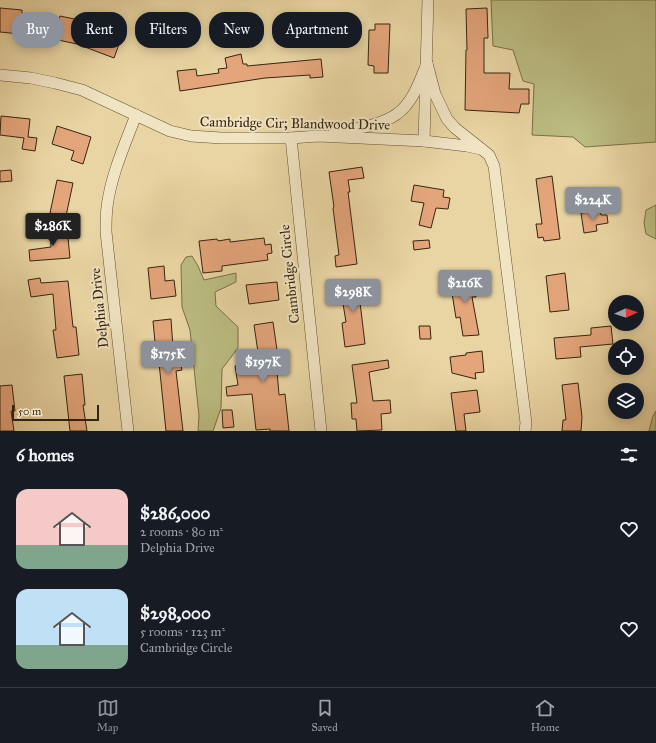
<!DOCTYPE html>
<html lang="en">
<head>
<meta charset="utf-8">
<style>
	:root { --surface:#171b24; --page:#242831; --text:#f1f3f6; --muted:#9ea1a6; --line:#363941; --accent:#8c9099 }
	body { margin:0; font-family:"IM FELL Great Primer",serif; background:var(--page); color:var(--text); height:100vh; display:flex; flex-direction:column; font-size:15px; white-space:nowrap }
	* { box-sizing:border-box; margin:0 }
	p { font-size:13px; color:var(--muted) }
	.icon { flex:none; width:22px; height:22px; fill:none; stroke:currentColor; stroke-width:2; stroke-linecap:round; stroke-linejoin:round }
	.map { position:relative; height:431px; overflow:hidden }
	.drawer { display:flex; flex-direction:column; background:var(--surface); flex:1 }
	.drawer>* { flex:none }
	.hud { position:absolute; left:12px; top:12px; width:400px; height:36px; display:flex; gap:8px }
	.needle { width:26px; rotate:87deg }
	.tools { position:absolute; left:608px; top:295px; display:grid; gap:8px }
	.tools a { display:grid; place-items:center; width:36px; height:36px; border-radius:50%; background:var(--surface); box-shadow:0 2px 10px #0003; font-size:20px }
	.scale { position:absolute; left:12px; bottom:10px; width:87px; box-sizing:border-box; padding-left:4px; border:2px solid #372410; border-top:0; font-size:11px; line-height:14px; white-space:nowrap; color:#372410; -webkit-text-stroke:3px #f1e4c3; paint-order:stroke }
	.price { position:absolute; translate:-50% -34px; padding:0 9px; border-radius:4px; background:var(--accent); color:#fff; font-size:13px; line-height:26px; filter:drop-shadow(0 1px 2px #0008) }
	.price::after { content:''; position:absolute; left:50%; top:24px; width:12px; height:9px; margin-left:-6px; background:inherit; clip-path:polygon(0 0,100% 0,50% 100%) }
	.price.selected { background:#222; color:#fff }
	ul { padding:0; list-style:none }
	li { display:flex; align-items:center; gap:12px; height:100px; padding:0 16px }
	li span { display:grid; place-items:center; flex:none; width:112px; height:80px; border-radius:12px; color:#555 }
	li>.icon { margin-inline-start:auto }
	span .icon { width:48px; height:48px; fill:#fffc; stroke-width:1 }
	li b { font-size:17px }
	h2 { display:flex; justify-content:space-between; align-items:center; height:48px; padding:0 16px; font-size:17px }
	.chip { padding:0 14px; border-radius:16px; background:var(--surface); box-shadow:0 2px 10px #0003; font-size:14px; line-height:36px }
	.chip.selected { background:var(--accent); color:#fff }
	.tab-bar { display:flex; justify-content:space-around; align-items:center; height:56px; border-top:1px solid var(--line); background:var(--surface); font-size:11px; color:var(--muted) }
	.tab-bar a { display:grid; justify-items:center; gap:2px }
	.tab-bar .selected { color:var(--accent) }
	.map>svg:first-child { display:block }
	.green { fill:#bbbc81; stroke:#797048 }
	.building { fill:#e4a57b; stroke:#372410 }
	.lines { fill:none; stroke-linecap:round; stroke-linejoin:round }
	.street-casing { stroke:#645035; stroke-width:12 }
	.street { stroke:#f1e4c3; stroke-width:11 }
	.labels { text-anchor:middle; stroke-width:4; stroke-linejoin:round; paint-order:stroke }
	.street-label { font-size:14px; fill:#372410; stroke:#f1e4c3 }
</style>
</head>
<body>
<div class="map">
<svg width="656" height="431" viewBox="0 0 656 431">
	<rect width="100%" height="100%" fill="#e9d5a3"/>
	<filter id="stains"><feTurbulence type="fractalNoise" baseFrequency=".005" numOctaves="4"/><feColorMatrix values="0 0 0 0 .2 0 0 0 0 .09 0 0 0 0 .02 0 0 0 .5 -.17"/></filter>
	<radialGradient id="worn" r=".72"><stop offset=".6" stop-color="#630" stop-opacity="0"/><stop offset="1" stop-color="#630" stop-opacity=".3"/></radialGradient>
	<!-- green -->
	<g class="green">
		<polygon points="491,0 656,0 656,142 585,147 573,137 532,135 534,84 523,81 513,50 493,46"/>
		<polygon points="656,205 656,239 646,234 644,223 646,210"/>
		<polygon points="192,256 198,266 204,280 236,273 236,282 215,292 216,306 238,327 238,348 222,369 221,408 213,431 198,431 199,416 190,330 182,307 181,265 186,257"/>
		<polygon points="656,411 656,431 649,431 653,416"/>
	</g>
	<!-- building -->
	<g class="building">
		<polygon points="0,8 22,10 22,15 58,23 60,16 84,21 122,36 114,58 77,44 20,32 20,34 0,32"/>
		<polygon points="487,8 488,38 484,38 484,73 510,73 509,89 529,89 529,104 521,104 519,113 465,110 466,50 467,50 466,9"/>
		<polygon points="375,24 390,24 388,73 374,73 374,66 368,65 369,30 375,30"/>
		<polygon points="241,54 243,64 247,64 247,66 321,59 323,77 310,78 310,75 265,78 180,91 177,71 196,69 197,76 219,73 218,69 227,68 225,58"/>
		<polygon points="1,116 30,119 28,137 37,138 35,151 22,149 24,138 0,135"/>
		<polygon points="57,126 91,137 83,164 71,160 74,151 52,144"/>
		<polygon points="362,167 364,178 348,180 350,192 348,192 357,264 336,267 335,256 339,255 333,208 334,207 329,172"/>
		<polygon points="11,170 12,181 0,182 0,171"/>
		<polygon points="552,176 560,239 544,241 543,237 538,238 536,224 542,224 536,179"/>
		<polygon points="57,180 73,183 66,216 50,213"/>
		<polygon points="414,185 444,190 443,197 450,198 448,209 436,208 431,228 419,225 424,203 411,201"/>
		<polygon points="600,211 601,215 607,215 608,223 596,225 597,231 584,233 581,213"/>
		<polygon points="67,228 70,258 30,261 29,250 51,247 50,229"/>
		<polygon points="264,238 265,245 271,244 272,253 267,254 268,260 222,266 222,271 203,273 199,241 217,239 218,241 230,239 230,242"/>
		<polygon points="429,240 430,248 414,250 413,241"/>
		<polygon points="164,266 165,281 174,280 176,296 151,299 148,268"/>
		<polygon points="565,273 569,310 550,312 546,276"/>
		<polygon points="473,275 476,297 472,297 479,335 463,336 460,317 456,318 452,293 453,293 451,278"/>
		<polygon points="40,278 41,283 68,281 73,327 76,327 79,355 57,358 53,330 56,330 53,294 31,297 28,280"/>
		<polygon points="366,280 368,293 359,294 365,344 345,347 342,323 346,322 340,285"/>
		<polygon points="277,282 279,300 249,304 246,285"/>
		<polygon points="171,319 174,362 180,361 182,370 176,371 183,431 166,431 158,353 156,353 153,321"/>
		<polygon points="273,322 280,371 277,371 279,395 285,394 289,431 270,431 270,429 256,430 252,394 227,396 226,387 238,385 235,366 249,363 249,359 259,359 254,325"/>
		<polygon points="419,326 430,326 431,339 420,339"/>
		<polygon points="611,326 613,344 580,347 581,357 556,359 554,338 591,335 591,328"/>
		<polygon points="482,351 484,372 475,373 476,379 452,373 450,357 466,355 466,353"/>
		<polygon points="388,360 389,368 369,372 373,401 390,400 391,413 381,414 382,430 357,431 356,419 352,419 351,403 357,403 352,365"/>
		<polygon points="82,374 85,405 83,405 87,431 70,431 64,376"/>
		<polygon points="578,383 582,417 581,431 562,431 563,420 566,420 562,385"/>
		<polygon points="12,385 15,411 11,411 14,431 0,431 0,386"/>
		<polygon points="477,390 480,412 464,414 466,431 456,431 451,393"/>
		<polygon points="222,410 232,410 234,427 223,428"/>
	</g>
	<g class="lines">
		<!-- street casing -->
		<g class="street-casing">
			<g id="street">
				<polyline points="427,63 435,94 447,119 455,128 489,155 494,166 526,423 525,431"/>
				<polyline points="0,75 31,78 55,83 82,90 170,131 191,136 221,138 291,138 318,136 424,141 467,146 481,149"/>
				<path d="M 334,133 C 354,129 380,126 397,114 C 413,102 420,81 427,63"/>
				<polyline points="291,138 321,431"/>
				<polyline points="424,141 428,0"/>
				<path d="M 128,431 L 106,232 C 106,224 106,215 107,207 C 111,175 125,144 136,115"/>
			</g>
		</g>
		<!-- street -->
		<use href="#street" class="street"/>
	</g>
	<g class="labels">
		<!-- street labels -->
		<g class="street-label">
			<text transform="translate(295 123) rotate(1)" y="5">Cambridge Cir; Blandwood Drive</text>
			<text transform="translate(289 274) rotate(-96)" y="5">Cambridge Circle</text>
			<text transform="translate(99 308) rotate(-96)" y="5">Delphia Drive</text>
		</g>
	</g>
	<rect width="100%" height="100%" filter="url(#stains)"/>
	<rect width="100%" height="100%" fill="url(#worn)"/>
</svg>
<div class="tools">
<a><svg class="needle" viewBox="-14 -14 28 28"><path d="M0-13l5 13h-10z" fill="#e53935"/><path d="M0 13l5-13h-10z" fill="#9ea1a6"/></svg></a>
<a><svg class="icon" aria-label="locate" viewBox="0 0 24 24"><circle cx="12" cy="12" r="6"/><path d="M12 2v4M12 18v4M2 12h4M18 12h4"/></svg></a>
<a><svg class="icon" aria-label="layers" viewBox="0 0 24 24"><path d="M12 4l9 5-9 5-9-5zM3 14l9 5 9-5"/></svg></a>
</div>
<div class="scale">50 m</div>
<b class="price" style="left:593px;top:221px">$224K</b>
<b class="price selected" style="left:53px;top:247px">$286K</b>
<b class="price" style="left:465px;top:304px">$216K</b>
<b class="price" style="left:353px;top:313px">$298K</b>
<b class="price" style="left:168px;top:375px">$175K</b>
<b class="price" style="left:263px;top:383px">$197K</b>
<div class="hud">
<a class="chip selected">Buy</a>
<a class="chip">Rent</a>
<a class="chip">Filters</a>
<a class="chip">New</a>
<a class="chip">Apartment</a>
</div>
</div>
<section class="drawer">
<h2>6 homes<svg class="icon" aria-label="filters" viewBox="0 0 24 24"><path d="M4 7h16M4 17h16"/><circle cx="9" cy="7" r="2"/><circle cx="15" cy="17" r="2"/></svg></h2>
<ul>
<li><span style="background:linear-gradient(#f6c9c9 70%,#7fa58c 0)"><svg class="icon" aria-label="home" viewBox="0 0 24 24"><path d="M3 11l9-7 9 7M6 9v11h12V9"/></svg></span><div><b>$286,000</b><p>2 rooms · 80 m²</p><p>Delphia Drive</p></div><svg class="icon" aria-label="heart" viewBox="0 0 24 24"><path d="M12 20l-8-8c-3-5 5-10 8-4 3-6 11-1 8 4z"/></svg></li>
<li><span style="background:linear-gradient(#bfe0f5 70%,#7fa58c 0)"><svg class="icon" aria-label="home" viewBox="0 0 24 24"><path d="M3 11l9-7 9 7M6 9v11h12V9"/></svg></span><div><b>$298,000</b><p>5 rooms · 123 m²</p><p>Cambridge Circle</p></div><svg class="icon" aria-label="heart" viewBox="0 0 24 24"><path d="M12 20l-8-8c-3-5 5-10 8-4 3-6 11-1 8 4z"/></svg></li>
</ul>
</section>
<nav class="tab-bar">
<a class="selected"><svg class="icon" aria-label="map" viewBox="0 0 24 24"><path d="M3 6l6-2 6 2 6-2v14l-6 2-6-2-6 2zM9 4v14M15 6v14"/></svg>Map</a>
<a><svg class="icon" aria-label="saved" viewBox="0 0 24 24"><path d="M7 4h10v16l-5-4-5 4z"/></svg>Saved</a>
<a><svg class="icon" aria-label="home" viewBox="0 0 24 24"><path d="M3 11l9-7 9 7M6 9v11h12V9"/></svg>Home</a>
</nav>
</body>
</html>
